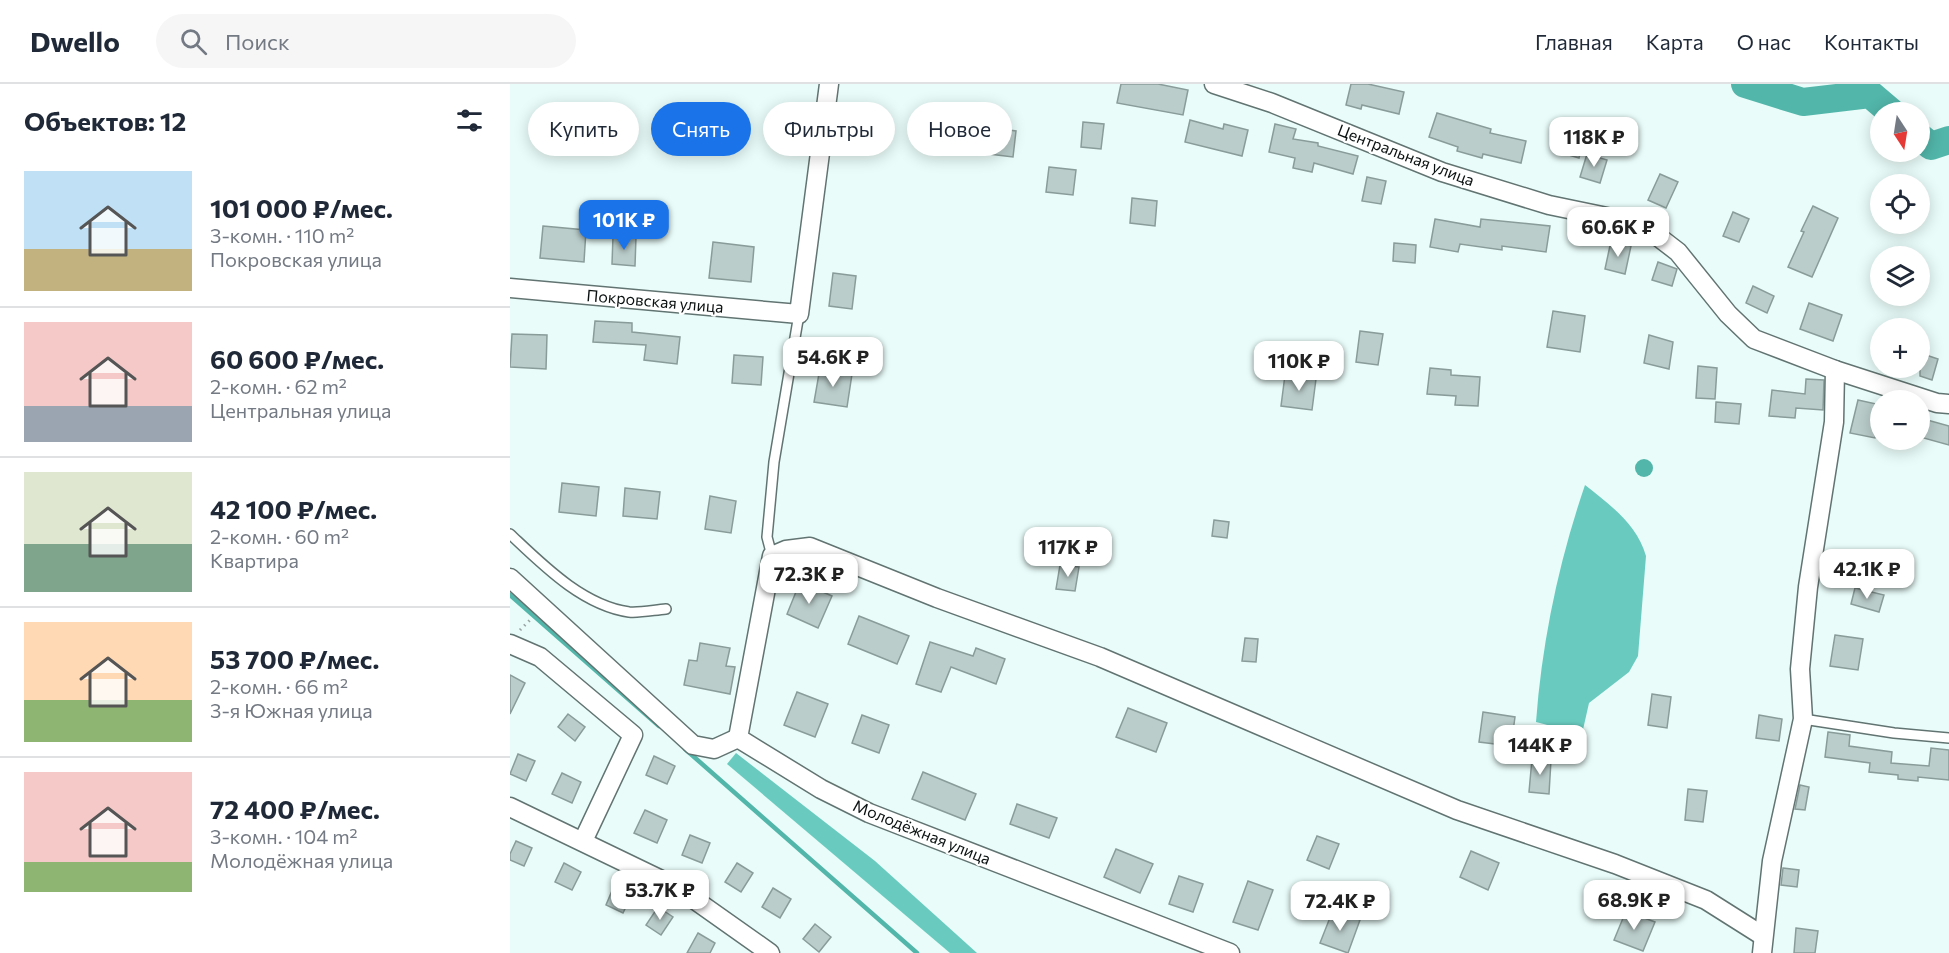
<!DOCTYPE html>
<html lang="ru">
<head>
<meta charset="utf-8">
<style>
	:root { --surface:#fff; --page:#f6f6f7; --text:#1f2937; --muted:#747a83; --line:#e0e1e3; --accent:#1a73e8 }
	body { margin:0; font-family:Commissioner,sans-serif; background:var(--page); color:var(--text); height:100vh; display:flex; flex-direction:column; font-size:22px; white-space:nowrap }
	* { box-sizing:border-box; margin:0 }
	p { font-size:20px; color:var(--muted) }
	.icon { flex:none; width:33px; height:33px; fill:none; stroke:currentColor; stroke-width:2; stroke-linecap:round; stroke-linejoin:round }
	.map { position:relative; flex:1; overflow:hidden }
	.details { display:flex; flex-direction:column; background:var(--surface); width:510px }
	.details>* { flex:none }
	.banner { position:absolute; left:18px; top:18px; width:570px; height:54px; display:flex; gap:12px }
	.needle { width:39px; rotate:168deg }
	.buttons { position:absolute; left:1360px; top:18px; display:grid; gap:12px }
	.buttons a { display:grid; place-items:center; width:60px; height:60px; border-radius:50%; background:var(--surface); box-shadow:0 3px 15px #0003; font-size:30px }
	.price { position:absolute; translate:-50% -51px; padding:0 14px; border-radius:12px; background:#fff; color:#222; font-size:20px; line-height:39px; filter:drop-shadow(0 2px 3px #0008) }
	.price::after { content:''; position:absolute; left:50%; top:36px; width:18px; height:14px; margin-left:-9px; background:inherit; clip-path:polygon(0 0,100% 0,50% 100%) }
	.price.selected { background:var(--accent); color:#fff }
	ul { padding:0; list-style:none }
	li { display:flex; align-items:center; gap:18px; height:150px; padding:0 24px }
	li+li { border-top:2px solid var(--line) }
	li span { display:grid; place-items:center; flex:none; width:168px; height:120px; border-radius:0px; color:#555 }
	li>.icon { margin-inline-start:auto }
	span .icon { width:72px; height:72px; fill:#fffc; stroke-width:1 }
	li b { font-size:26px }
	h2 { display:flex; justify-content:space-between; align-items:center; height:72px; padding:0 24px; font-size:26px }
	.chip { padding:0 21px; border-radius:27px; background:var(--surface); box-shadow:0 3px 15px #0003; font-size:21px; line-height:54px }
	.chip.selected { background:var(--accent); color:#fff }
	header { display:flex; align-items:center; gap:36px; box-sizing:border-box; height:84px; padding:0 30px; background:var(--surface); border-bottom:2px solid var(--line) }
	header strong { font-size:28px }
	nav { display:flex; gap:33px; margin-inline-start:auto; font-size:21px }
	.search { width:420px; height:54px; background:var(--page); display:flex; align-items:center; gap:15px; box-sizing:border-box; padding:0 21px; border-radius:33px; color:var(--muted); font-size:22px }
	main { display:flex; flex:1; min-height:0 }
	.map>svg:first-child { display:block }
	.forest { fill:#69cbbf }
	.water { fill:#52b6aa }
	.lines { fill:none; stroke-linecap:round; stroke-linejoin:round }
	.stream { stroke:#52b6aa; stroke-width:4.5 }
	.river { stroke:#52b6aa; stroke-width:28 }
	.building { fill:#bacdca; stroke:#8a9c99; stroke-width:1.5 }
	.lane-casing { stroke:#627471; stroke-width:12 }
	.street-casing { stroke:#627471; stroke-width:21 }
	.path { stroke:#95a3a1; stroke-width:3; stroke-dasharray:1.5 4.5; stroke-linecap:butt }
	.lane { stroke:#fff; stroke-width:9 }
	.street { stroke:#fff; stroke-width:18 }
	.labels { text-anchor:middle; stroke-width:4.5; stroke-linejoin:round; paint-order:stroke }
	.street-label { font-size:16px; fill:#09100f; stroke:#fff }
</style>
</head>
<body>
<header>
<strong>Dwello</strong>
<div class="search"><svg class="icon" aria-label="search" viewBox="0 0 24 24"><circle cx="10" cy="10" r="6"/><path d="M15 15l6 6"/></svg>Поиск</div>
<nav><a>Главная</a><a>Карта</a><a>О нас</a><a>Контакты</a></nav>
</header>
<main>
<section class="details">
<h2>Объектов: 12<svg class="icon" aria-label="filters" viewBox="0 0 24 24"><path d="M4 7h16M4 17h16"/><circle cx="9" cy="7" r="2"/><circle cx="15" cy="17" r="2"/></svg></h2>
<ul>
<li><span style="background:linear-gradient(#bfe0f5 65%,#c2b280 0)"><svg class="icon" aria-label="home" viewBox="0 0 24 24"><path d="M3 11l9-7 9 7M6 9v11h12V9"/></svg></span><div><b>101 000 ₽/мес.</b><p>3-комн. · 110 m²</p><p>Покровская улица</p></div></li>
<li><span style="background:linear-gradient(#f6c9c9 70%,#9aa5b1 0)"><svg class="icon" aria-label="home" viewBox="0 0 24 24"><path d="M3 11l9-7 9 7M6 9v11h12V9"/></svg></span><div><b>60 600 ₽/мес.</b><p>2-комн. · 62 m²</p><p>Центральная улица</p></div></li>
<li><span style="background:linear-gradient(#dfe7d0 60%,#7fa58c 0)"><svg class="icon" aria-label="home" viewBox="0 0 24 24"><path d="M3 11l9-7 9 7M6 9v11h12V9"/></svg></span><div><b>42 100 ₽/мес.</b><p>2-комн. · 60 m²</p><p>Квартира</p></div></li>
<li><span style="background:linear-gradient(#ffd9b3 65%,#8fb573 0)"><svg class="icon" aria-label="home" viewBox="0 0 24 24"><path d="M3 11l9-7 9 7M6 9v11h12V9"/></svg></span><div><b>53 700 ₽/мес.</b><p>2-комн. · 66 m²</p><p>3-я Южная улица</p></div></li>
<li><span style="background:linear-gradient(#f6c9c9 75%,#8fb573 0)"><svg class="icon" aria-label="home" viewBox="0 0 24 24"><path d="M3 11l9-7 9 7M6 9v11h12V9"/></svg></span><div><b>72 400 ₽/мес.</b><p>3-комн. · 104 m²</p><p>Молодёжная улица</p></div></li>
</ul>
</section>
<div class="map">
<svg width="1439" height="869" viewBox="0 0 1439 869">
	<rect width="100%" height="100%" fill="#e9fcf9"/>
	<!-- forest -->
	<g class="forest">
		<path d="M 1075,401 C 1100,421 1127,440 1136,472 L 1128,572 L 1119,588 L 1079,619 L 1072,650 L 1026,638 C 1032,557 1049,477 1075,401 Z"/>
		<polygon points="226,669 365,777 467,869 440,869 217,680"/>
	</g>
	<!-- water -->
	<circle class="water" cx="1134" cy="384" r="9"/>
	<g class="lines">
		<!-- stream -->
		<g class="stream">
			<polyline points="0,511 149,642"/>
			<polyline points="175,665 407,869"/>
		</g>
		<!-- river -->
		<g class="river">
			<polyline points="1235,0 1293,18 1360,10 1381,28"/>
			<polyline points="1410,53 1421,62 1439,56"/>
		</g>
	</g>
	<!-- building -->
	<g class="building">
		<polygon points="611,0 648,0 678,6 673,31 607,19"/>
		<polygon points="841,0 858,0 894,8 889,30 852,21 851,25 836,21"/>
		<polygon points="927,29 981,45 980,49 1016,57 1011,79 973,70 972,74 947,67 948,63 919,53"/>
		<polygon points="330,31 354,35 349,68 324,63"/>
		<polygon points="680,36 713,45 714,40 738,46 732,72 675,58"/>
		<polygon points="573,38 594,40 591,65 571,63"/>
		<polygon points="1050,38 1076,46 1069,74 1042,66"/>
		<polygon points="765,40 786,45 783,55 808,59 808,62 848,72 843,90 804,79 802,88 783,84 785,74 759,68"/>
		<polygon points="483,44 506,47 503,73 479,70"/>
		<polygon points="1077,70 1097,76 1090,99 1070,93"/>
		<polygon points="539,83 566,86 563,111 536,108"/>
		<polygon points="1150,90 1168,98 1156,124 1138,116"/>
		<polygon points="857,93 876,97 871,120 852,117"/>
		<polygon points="622,114 647,117 645,142 620,139"/>
		<polygon points="1303,122 1328,134 1302,193 1278,183 1294,148 1291,147"/>
		<polygon points="1223,128 1239,135 1229,158 1213,152"/>
		<polygon points="925,135 970,143 971,135 1040,142 1036,168 992,162 992,166 950,160 948,168 920,163"/>
		<polygon points="33,142 76,146 74,178 30,174"/>
		<polygon points="103,152 126,153 125,182 102,180"/>
		<polygon points="1101,157 1121,162 1115,190 1095,185"/>
		<polygon points="203,158 244,163 241,198 199,194"/>
		<polygon points="884,159 906,161 905,179 883,177"/>
		<polygon points="1148,178 1167,185 1162,202 1142,196"/>
		<polygon points="323,189 346,192 342,225 319,222"/>
		<polygon points="1243,202 1264,212 1257,229 1236,219"/>
		<polygon points="1299,219 1332,231 1323,257 1290,245"/>
		<polygon points="1043,227 1075,232 1070,268 1037,263"/>
		<polygon points="85,237 122,239 122,248 170,253 167,280 134,276 136,261 83,258"/>
		<polygon points="850,247 873,250 868,281 846,278"/>
		<polygon points="2,250 37,251 36,285 0,283"/>
		<polygon points="1139,251 1163,258 1159,285 1134,279"/>
		<polygon points="1410,269 1428,275 1422,296 1410,292"/>
		<polygon points="224,271 253,273 251,301 222,299"/>
		<polygon points="1188,282 1207,284 1205,315 1186,314"/>
		<polygon points="310,284 342,290 337,323 304,318"/>
		<polygon points="920,284 941,286 941,291 970,293 968,322 945,321 946,312 917,310"/>
		<polygon points="775,291 806,295 802,326 771,322"/>
		<polygon points="1296,295 1314,296 1313,326 1286,324 1285,334 1259,332 1262,306 1295,310"/>
		<polygon points="1348,316 1371,321 1371,331 1365,354 1340,349"/>
		<polygon points="1206,318 1231,320 1229,340 1205,338"/>
		<polygon points="1410,334 1439,342 1439,361 1410,353"/>
		<polygon points="52,399 89,403 86,432 49,428"/>
		<polygon points="115,404 150,408 147,435 113,432"/>
		<polygon points="200,412 226,417 221,449 195,445"/>
		<polygon points="704,436 719,438 717,454 702,452"/>
		<polygon points="550,481 569,483 565,507 546,505"/>
		<polygon points="290,498 322,512 308,544 277,530"/>
		<polygon points="1345,504 1374,511 1369,528 1341,520"/>
		<polygon points="349,532 399,552 387,580 338,560"/>
		<polygon points="1325,551 1353,555 1348,586 1320,582"/>
		<polygon points="735,554 748,555 746,578 732,577"/>
		<polygon points="420,558 463,572 466,564 495,575 486,600 441,583 431,608 406,600"/>
		<polygon points="190,559 220,564 216,582 225,583 220,610 174,601 179,576 187,577"/>
		<polygon points="0,591 15,599 0,630"/>
		<polygon points="287,608 318,620 305,653 274,641"/>
		<polygon points="1142,610 1161,613 1157,644 1138,641"/>
		<polygon points="618,624 657,639 646,668 606,653"/>
		<polygon points="973,628 1005,633 1001,662 969,658"/>
		<polygon points="58,630 75,643 65,657 48,643"/>
		<polygon points="352,631 379,641 369,669 342,659"/>
		<polygon points="1249,631 1272,635 1269,657 1246,654"/>
		<polygon points="1318,648 1340,651 1339,662 1382,668 1381,679 1419,682 1421,664 1439,666 1439,696 1408,693 1408,697 1388,695 1388,691 1359,688 1360,679 1315,673"/>
		<polygon points="8,670 25,677 16,697 0,690"/>
		<polygon points="144,672 165,682 157,700 136,691"/>
		<polygon points="1022,675 1041,676 1039,710 1019,708"/>
		<polygon points="413,688 466,710 455,736 402,715"/>
		<polygon points="52,689 71,698 62,719 42,710"/>
		<polygon points="1290,701 1299,703 1295,726 1285,725"/>
		<polygon points="1178,705 1197,707 1193,738 1175,736"/>
		<polygon points="507,720 547,734 539,754 500,740"/>
		<polygon points="135,726 157,736 147,759 124,749"/>
		<polygon points="180,751 200,759 192,779 172,771"/>
		<polygon points="807,752 829,760 819,785 797,776"/>
		<polygon points="6,757 22,764 14,782 0,776 0,770"/>
		<polygon points="606,765 643,780 630,809 594,793"/>
		<polygon points="961,767 989,779 978,806 950,793"/>
		<polygon points="54,779 71,788 62,806 45,798"/>
		<polygon points="227,779 243,789 231,808 215,798"/>
		<polygon points="1273,784 1289,786 1287,803 1271,801"/>
		<polygon points="669,792 693,800 683,828 659,820"/>
		<polygon points="738,797 763,806 748,846 723,838"/>
		<polygon points="104,802 122,810 113,829 96,821"/>
		<polygon points="263,804 281,815 270,834 252,823"/>
		<polygon points="148,823 163,833 151,851 136,841"/>
		<polygon points="823,826 850,836 838,869 810,859"/>
		<polygon points="1116,827 1145,838 1133,867 1104,856"/>
		<polygon points="305,840 321,853 309,868 293,855"/>
		<polygon points="1286,844 1308,847 1305,869 1284,869"/>
		<polygon points="188,849 205,859 200,869 177,869"/>
	</g>
	<g class="lines">
		<!-- lane casing -->
		<g class="lane-casing">
			<g id="lane">
				<path d="M 0,450 C 33,481 72,521 119,528 C 130,529 144,526 156,525"/>
				<polyline points="262,472 257,453 264,378 289,230"/>
				<polyline points="1293,635 1384,649 1439,654"/>
			</g>
		</g>
		<!-- street casing -->
		<g class="street-casing">
			<g id="street">
				<polyline points="704,0 762,19 932,88 1039,121 1126,139 1142,148 1168,168 1218,230 1244,255 1325,286 1427,319 1439,320"/>
				<polyline points="0,204 289,230 319,0"/>
				<polyline points="0,494 183,661 204,665 228,654"/>
				<polyline points="0,560 30,573 123,651 73,757"/>
				<polyline points="0,723 168,804 260,869"/>
				<polyline points="720,869 359,729 311,705 228,654 262,472 276,466 300,463 427,514 590,573 947,726 1105,780 1196,816 1253,852"/>
				<polyline points="1252,869 1262,777 1293,635 1290,585 1298,503 1324,338 1325,286"/>
			</g>
		</g>
		<!-- path -->
		<polyline class="path" points="10,546 20,536"/>
		<!-- lane -->
		<use href="#lane" class="lane"/>
		<!-- street -->
		<use href="#street" class="street"/>
	</g>
	<g class="labels">
		<!-- street labels -->
		<g class="street-label">
			<text transform="translate(896 71) rotate(21)" y="6">Центральная улица</text>
			<text transform="translate(145 217) rotate(5)" y="6">Покровская улица</text>
			<text transform="translate(412 748) rotate(22)" y="6">Молодёжная улица</text>
		</g>
	</g>
</svg>
<div class="buttons">
<a><svg class="needle" viewBox="-14 -14 28 28"><path d="M0-13l5 13h-10z" fill="#e53935"/><path d="M0 13l5-13h-10z" fill="#747a83"/></svg></a>
<a><svg class="icon" aria-label="locate" viewBox="0 0 24 24"><circle cx="12" cy="12" r="6"/><path d="M12 2v4M12 18v4M2 12h4M18 12h4"/></svg></a>
<a><svg class="icon" aria-label="layers" viewBox="0 0 24 24"><path d="M12 4l9 5-9 5-9-5zM3 14l9 5 9-5"/></svg></a>
<a>+</a>
<a>−</a>
</div>
<b class="price" style="left:1084px;top:84px">118K ₽</b>
<b class="price selected" style="left:114px;top:167px">101K ₽</b>
<b class="price" style="left:1108px;top:174px">60.6K ₽</b>
<b class="price" style="left:323px;top:304px">54.6K ₽</b>
<b class="price" style="left:789px;top:308px">110K ₽</b>
<b class="price" style="left:558px;top:494px">117K ₽</b>
<b class="price" style="left:1357px;top:516px">42.1K ₽</b>
<b class="price" style="left:299px;top:521px">72.3K ₽</b>
<b class="price" style="left:1030px;top:692px">144K ₽</b>
<b class="price" style="left:150px;top:837px">53.7K ₽</b>
<b class="price" style="left:1124px;top:847px">68.9K ₽</b>
<b class="price" style="left:830px;top:848px">72.4K ₽</b>
<div class="banner">
<a class="chip">Купить</a>
<a class="chip selected">Снять</a>
<a class="chip">Фильтры</a>
<a class="chip">Новое</a>
</div>
</div>
</main>
</body>
</html>
